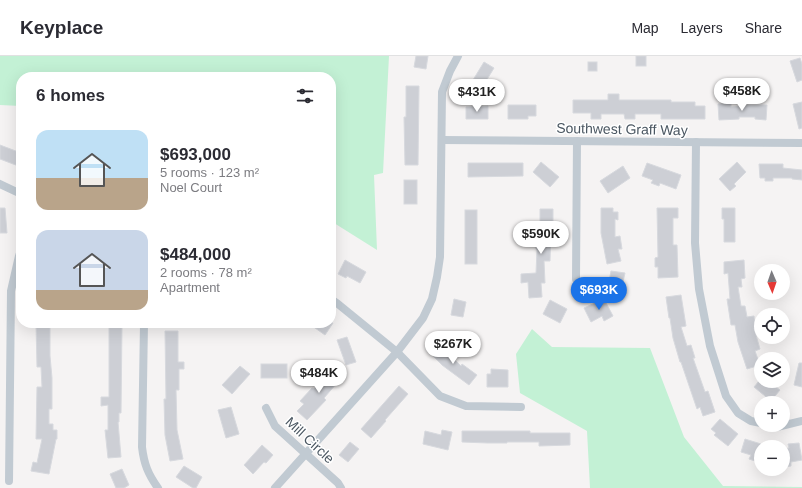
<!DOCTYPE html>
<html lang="en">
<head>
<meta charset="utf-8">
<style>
	:root { --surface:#fff; --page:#f7f7f7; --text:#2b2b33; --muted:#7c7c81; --line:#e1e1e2; --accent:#1a73e8 }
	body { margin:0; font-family:Arial,sans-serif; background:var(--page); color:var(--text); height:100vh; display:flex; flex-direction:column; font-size:15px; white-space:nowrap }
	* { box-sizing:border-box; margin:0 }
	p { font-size:13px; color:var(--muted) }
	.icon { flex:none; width:22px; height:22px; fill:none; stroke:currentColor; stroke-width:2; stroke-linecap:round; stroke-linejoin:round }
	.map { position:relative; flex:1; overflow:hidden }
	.sheet { position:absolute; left:16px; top:16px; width:320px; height:256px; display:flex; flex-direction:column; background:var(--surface); border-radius:16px; box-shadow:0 4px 16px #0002 }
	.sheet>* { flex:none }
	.needle { width:26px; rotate:178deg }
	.tools { position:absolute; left:754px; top:208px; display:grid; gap:8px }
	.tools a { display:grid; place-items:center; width:36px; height:36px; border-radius:50%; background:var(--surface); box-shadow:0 4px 16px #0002; font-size:20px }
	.price { position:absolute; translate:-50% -34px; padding:0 9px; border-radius:14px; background:#fff; color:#222; font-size:13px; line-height:26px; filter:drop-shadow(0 1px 2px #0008) }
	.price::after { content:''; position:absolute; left:50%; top:24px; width:12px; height:9px; margin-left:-6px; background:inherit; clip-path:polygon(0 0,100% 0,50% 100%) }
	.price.current { background:var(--accent); color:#fff }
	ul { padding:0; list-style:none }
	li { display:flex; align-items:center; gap:12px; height:100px; padding:0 20px }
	li span { display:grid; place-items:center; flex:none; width:112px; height:80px; border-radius:12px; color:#555 }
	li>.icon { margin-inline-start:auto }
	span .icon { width:48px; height:48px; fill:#fffc; stroke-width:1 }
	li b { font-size:17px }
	h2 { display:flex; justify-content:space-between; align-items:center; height:48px; padding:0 20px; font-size:17px }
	header { display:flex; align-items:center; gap:24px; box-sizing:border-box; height:56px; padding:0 20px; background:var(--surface); border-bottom:1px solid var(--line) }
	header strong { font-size:19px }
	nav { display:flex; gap:22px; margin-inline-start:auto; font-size:14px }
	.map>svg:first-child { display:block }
	.green { fill:#c3f1d5 }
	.building { fill:#cdcfd5; stroke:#d7d9de }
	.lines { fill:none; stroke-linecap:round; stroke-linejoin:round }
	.street { stroke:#c1cad2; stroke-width:8 }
	.labels { text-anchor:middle; stroke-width:3; stroke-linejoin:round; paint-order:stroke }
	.street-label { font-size:14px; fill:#4a5661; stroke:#fff }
</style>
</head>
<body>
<header>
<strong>Keyplace</strong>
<nav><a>Map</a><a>Layers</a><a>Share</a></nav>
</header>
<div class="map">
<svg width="802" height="432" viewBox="0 0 802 432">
	<rect width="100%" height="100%" fill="#f5f3f3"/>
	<!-- green -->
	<g class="green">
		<polygon points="0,0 389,0 383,117 374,119 377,194 334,167 331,166 331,21 21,21 21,50 0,49"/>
		<polygon points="532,273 552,291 650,292 684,381 723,430 802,431 802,432 590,432 587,375 520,337 516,298"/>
	</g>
	<!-- building -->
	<g class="building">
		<polygon points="416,0 428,0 426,13 414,11"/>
		<rect x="636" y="0" width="10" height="10"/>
		<polygon points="800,2 802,8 802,24 797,26 790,5"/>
		<polygon points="484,6 494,12 483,30 473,24"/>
		<rect x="588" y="6" width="9" height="9"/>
		<polygon points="406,30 419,30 418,109 405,109 404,61 406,61"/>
		<polygon points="608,38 619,38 619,44 671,44 671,46 695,46 695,50 705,50 705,63 661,63 661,58 635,58 635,63 625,63 624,58 601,58 601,63 591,63 591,57 573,57 573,44 608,44"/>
		<polygon points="802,46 802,72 799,73 793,48"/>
		<polygon points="731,47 731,51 746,50 746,49 767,49 766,64 755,63 755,61 739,61 739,63 719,64 718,48"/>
		<polygon points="508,49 536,49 536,60 528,60 528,63 508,63"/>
		<polygon points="488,50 488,63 466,63 466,51"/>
		<polygon points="0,89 21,97 21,111 0,103"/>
		<polygon points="541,106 559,121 550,131 533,116"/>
		<polygon points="737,106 746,116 734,128 736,130 730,135 719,123"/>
		<polygon points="468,107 523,107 523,120 468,121"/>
		<polygon points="647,107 681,119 676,133 660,127 659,130 651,127 653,124 642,120"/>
		<polygon points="759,108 783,108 783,112 802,114 802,124 792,123 792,122 773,122 773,125 765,125 765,122 760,122"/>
		<polygon points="623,110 630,122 608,137 600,125"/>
		<rect x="404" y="124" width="13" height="24"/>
		<polygon points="0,152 5,152 7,177 0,177"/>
		<polygon points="601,152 613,152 613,156 618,156 618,164 615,163 615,181 620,180 622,193 618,193 621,205 607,208 601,177"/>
		<polygon points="657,152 678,152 678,162 673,162 673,189 677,189 678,221 658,222 658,211 655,211 655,202 658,201"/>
		<polygon points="722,152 735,152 735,186 724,186 724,163 722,163"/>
		<polygon points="540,153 553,153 553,174 551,174 550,205 544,205 545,227 541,227 542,241 529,242 528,226 521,227 521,218 536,217 537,194 536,193 537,183 540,183"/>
		<rect x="465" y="154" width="12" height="54"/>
		<polygon points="345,204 366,216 360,227 347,220 346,222 338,218"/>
		<polygon points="744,204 745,222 741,223 742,231 738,231 741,250 745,250 747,261 754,260 755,272 754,272 760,293 755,295 760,309 747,313 738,286 735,269 731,269 727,243 730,243 728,217 724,218 724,206"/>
		<polygon points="611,215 625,217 620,239 607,236"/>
		<polygon points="681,239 686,270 681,271 687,290 691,289 695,302 693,302 705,336 708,335 715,356 703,360 700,351 697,353 681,306 680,306 673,282 670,262 669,262 666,241"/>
		<polygon points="454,243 466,246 463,261 451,259"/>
		<polygon points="604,243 613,260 604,265 602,260 591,266 584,252"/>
		<polygon points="550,244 567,253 560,267 543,258"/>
		<polygon points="36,267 50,267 50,300 52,322 52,353 49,353 49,368 53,368 53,374 57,374 57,383 56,383 49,418 31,415 33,406 37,407 42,383 36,383 37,331 42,331 41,311 37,311"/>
		<polygon points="109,267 122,267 121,357 119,357 119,366 118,366 121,401 108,402 105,374 108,374 108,349 101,350 101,341 109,341"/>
		<polygon points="308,267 333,267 325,279"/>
		<polygon points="165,275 178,275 178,306 184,306 184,313 179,313 179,334 176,334 177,374 183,403 170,405 165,379 164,343 166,343"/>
		<polygon points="347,281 356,306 346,309 337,284"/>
		<polygon points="438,287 461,310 462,308 477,319 469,329 442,309 429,296"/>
		<polygon points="799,307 802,307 802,331 794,329"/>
		<rect x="261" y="308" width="26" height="14"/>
		<polygon points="240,310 250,318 232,338 222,329"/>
		<polygon points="333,312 343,320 324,342 326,344 307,364 297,355 304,348 300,345 312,332 314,333"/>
		<polygon points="491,313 508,314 508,331 487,331 487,318 491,318"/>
		<polygon points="759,325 768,325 780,334 771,345 754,331"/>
		<polygon points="399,330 408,338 385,364 386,365 371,382 361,373"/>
		<polygon points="231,351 239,378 226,382 218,354"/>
		<polygon points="720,363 738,378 728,390 714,379 716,377 711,373"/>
		<polygon points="442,374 452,376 448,394 423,388 425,375 441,379"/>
		<polygon points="462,375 530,375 530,377 570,377 570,389 539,390 539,386 507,386 507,387 488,387 462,386"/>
		<polygon points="745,383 761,388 761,407 749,403 751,399 741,396"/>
		<polygon points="350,386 359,393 348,406 339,399"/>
		<polygon points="799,387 802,404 791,406 791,410 783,411 783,393 789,392 788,388"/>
		<polygon points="262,389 273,399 266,407 264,406 253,418 244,409"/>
		<polygon points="184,410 202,421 196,432 193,432 176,421"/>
		<polygon points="122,413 129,429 124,432 116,432 110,418"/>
	</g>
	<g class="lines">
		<!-- street -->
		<g class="street">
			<polyline points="442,84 802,87"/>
			<polyline points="696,86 695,187 699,233 710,290 726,340 738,357 751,365 761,367"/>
			<polyline points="0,128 21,138"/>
			<polyline points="576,223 577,85"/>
			<polyline points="331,243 338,248 397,296 440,340 466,350 521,351"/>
			<path d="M 144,267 L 142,391 C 144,408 148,418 158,432"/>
			<polyline points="266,352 275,370 338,427 341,432"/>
			<polyline points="769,369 777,371 802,365"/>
			<polyline points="9,425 11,235 19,200 21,194"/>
			<polyline points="275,432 397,296 423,262 432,243 437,221 440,201 442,36 450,15 458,0"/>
		</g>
	</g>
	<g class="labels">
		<!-- street labels -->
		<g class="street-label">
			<text transform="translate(622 73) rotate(1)" y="5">Southwest Graff Way</text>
			<text transform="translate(310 384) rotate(43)" y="5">Mill Circle</text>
		</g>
	</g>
</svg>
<div class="tools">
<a><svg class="needle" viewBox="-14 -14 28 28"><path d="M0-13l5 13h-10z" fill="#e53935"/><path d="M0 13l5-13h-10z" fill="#7c7c81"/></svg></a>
<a><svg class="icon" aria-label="locate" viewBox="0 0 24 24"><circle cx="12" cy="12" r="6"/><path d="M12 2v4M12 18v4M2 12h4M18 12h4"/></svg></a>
<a><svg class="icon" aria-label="layers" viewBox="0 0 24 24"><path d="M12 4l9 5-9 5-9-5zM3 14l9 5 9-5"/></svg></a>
<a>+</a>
<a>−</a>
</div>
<b class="price" style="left:742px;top:56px">$458K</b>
<b class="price" style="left:477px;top:57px">$431K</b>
<b class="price" style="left:541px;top:199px">$590K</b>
<b class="price current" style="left:599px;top:255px">$693K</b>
<b class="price" style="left:453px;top:309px">$267K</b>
<b class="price" style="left:319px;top:338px">$484K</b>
<section class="sheet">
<h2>6 homes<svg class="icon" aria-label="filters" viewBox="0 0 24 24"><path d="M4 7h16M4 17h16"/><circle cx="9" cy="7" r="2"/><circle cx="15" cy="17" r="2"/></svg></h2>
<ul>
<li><span style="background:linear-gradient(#bfe0f5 60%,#b9a48a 0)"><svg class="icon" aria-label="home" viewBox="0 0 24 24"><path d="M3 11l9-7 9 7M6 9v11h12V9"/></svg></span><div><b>$693,000</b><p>5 rooms · 123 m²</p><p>Noel Court</p></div></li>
<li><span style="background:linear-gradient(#c9d6e8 75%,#b9a48a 0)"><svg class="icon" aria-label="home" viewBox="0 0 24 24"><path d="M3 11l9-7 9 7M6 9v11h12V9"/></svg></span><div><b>$484,000</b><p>2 rooms · 78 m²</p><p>Apartment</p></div></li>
</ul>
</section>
</div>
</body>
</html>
